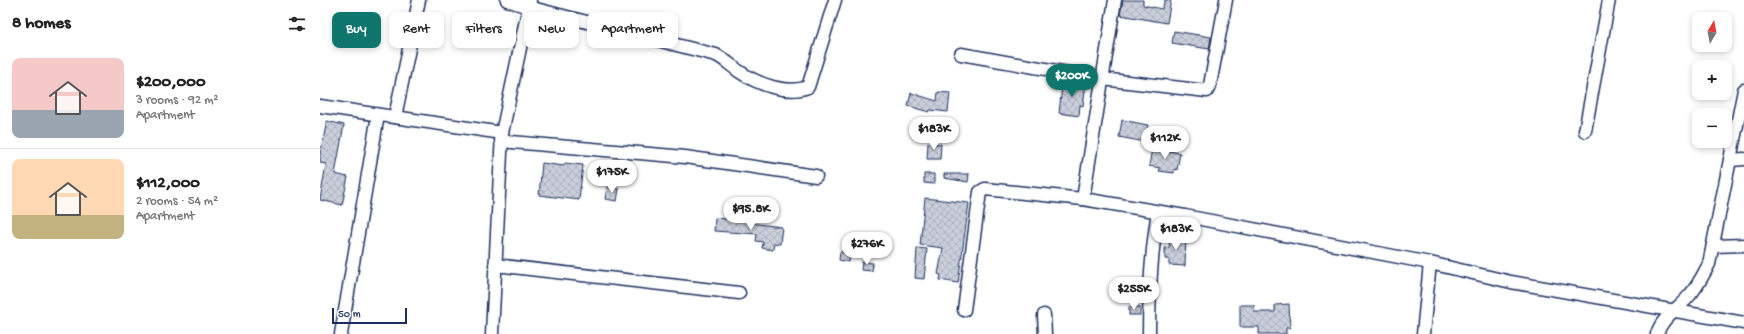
<!DOCTYPE html>
<html lang="en">
<head>
<meta charset="utf-8">
<style>
	:root { --surface:#fff; --page:#f6f6f6; --text:#222; --muted:#767676; --line:#e0e0e0; --accent:#0f766e }
	body { margin:0; font-family:"Gochi Hand",sans-serif; background:var(--page); color:var(--text); height:100vh; display:flex; flex-direction:column; font-size:15px; white-space:nowrap }
	* { box-sizing:border-box; margin:0 }
	p { font-size:13px; color:var(--muted) }
	.icon { flex:none; width:22px; height:22px; fill:none; stroke:currentColor; stroke-width:2; stroke-linecap:round; stroke-linejoin:round }
	.map { position:relative; flex:1; overflow:hidden }
	.panel { display:flex; flex-direction:column; background:var(--surface); width:320px }
	.panel>* { flex:none }
	.hud { position:absolute; left:12px; top:12px; width:380px; height:36px; display:flex; gap:8px }
	.needle { width:26px; rotate:10deg }
	.controls { position:absolute; left:1372px; top:12px; display:grid; gap:8px }
	.controls a { display:grid; place-items:center; width:40px; height:40px; border-radius:8px; background:var(--surface); box-shadow:0 2px 6px #0003; font-size:20px }
	.scale { position:absolute; left:12px; bottom:10px; width:75px; box-sizing:border-box; padding-left:4px; border:2px solid #1b2f5e; border-top:0; font-size:11px; line-height:14px; white-space:nowrap; color:#1b2f5e; -webkit-text-stroke:3px #fff; paint-order:stroke }
	.price { position:absolute; translate:-50% -34px; padding:0 9px; border-radius:14px; background:#fff; color:#222; font-size:13px; line-height:26px; filter:drop-shadow(0 1px 2px #0008) }
	.price::after { content:''; position:absolute; left:50%; top:24px; width:12px; height:9px; margin-left:-6px; background:inherit; clip-path:polygon(0 0,100% 0,50% 100%) }
	.price.on { background:var(--accent); color:#fff }
	ul { padding:0; list-style:none }
	li { display:flex; align-items:center; gap:12px; height:100px; padding:0 12px }
	li+li { border-top:1px solid var(--line) }
	li span { display:grid; place-items:center; flex:none; width:112px; height:80px; border-radius:8px; color:#555 }
	li>.icon { margin-inline-start:auto }
	span .icon { width:48px; height:48px; fill:#fffc; stroke-width:1 }
	li b { font-size:17px }
	h2 { display:flex; justify-content:space-between; align-items:center; height:48px; padding:0 12px; font-size:17px }
	.tag { padding:0 14px; border-radius:8px; background:var(--surface); box-shadow:0 2px 6px #0003; font-size:14px; line-height:36px }
	.tag.on { background:var(--accent); color:#fff }
	main { display:flex; flex:1; min-height:0 }
	.map>svg:first-child { display:block }
	.building { fill:url(#building-cross-hatch); stroke:#1b2f5e }
	.lines { fill:none; stroke-linecap:round; stroke-linejoin:round }
	.minor-casing { stroke:#1b2f5e; stroke-width:15 }
	.minor { stroke:#fff; stroke-width:12 }
</style>
</head>
<body>
<main>
<section class="panel">
<h2>8 homes<svg class="icon" aria-label="filters" viewBox="0 0 24 24"><path d="M4 7h16M4 17h16"/><circle cx="9" cy="7" r="2"/><circle cx="15" cy="17" r="2"/></svg></h2>
<ul>
<li><span style="background:linear-gradient(#f6c9c9 65%,#9aa5b1 0)"><svg class="icon" aria-label="home" viewBox="0 0 24 24"><path d="M3 11l9-7 9 7M6 9v11h12V9"/></svg></span><div><b>$200,000</b><p>3 rooms · 92 m²</p><p>Apartment</p></div></li>
<li><span style="background:linear-gradient(#ffd9b3 70%,#c2b280 0)"><svg class="icon" aria-label="home" viewBox="0 0 24 24"><path d="M3 11l9-7 9 7M6 9v11h12V9"/></svg></span><div><b>$112,000</b><p>2 rooms · 54 m²</p><p>Apartment</p></div></li>
</ul>
</section>
<div class="map">
<svg width="1424" height="334" viewBox="0 0 1424 334">
	<defs>
		<pattern id="building-cross-hatch" width="8" height="8" patternUnits="userSpaceOnUse"><rect width="8" height="8" fill="#caceda"/><path d="M0 0l8 8M0 8l8-8" fill="none" stroke="#adb1be"/></pattern>
	</defs>
	<rect width="100%" height="100%" fill="#fff"/>
	<filter id="ink" filterUnits="userSpaceOnUse"><feTurbulence type="fractalNoise" baseFrequency=".025" numOctaves="2"/><feDisplacementMap in="SourceGraphic" scale="8" xChannelSelector="R" yChannelSelector="G"/><feConvolveMatrix kernelMatrix="1 2 1 2 8 2 1 2 1" color-interpolation-filters="sRGB"/></filter>
	<g filter="url(#ink)">
		<!-- building -->
		<g class="building">
			<polygon points="803,0 823,0 823,5 842,9 845,0 851,0 847,23 800,15"/>
			<polygon points="854,31 891,37 889,49 852,43"/>
			<polygon points="745,81 766,84 763,106 760,105 759,116 739,113 742,86 744,86"/>
			<polygon points="618,92 630,93 628,112 610,110 609,112 588,106 591,93 617,101"/>
			<polygon points="802,120 828,125 825,142 799,137"/>
			<polygon points="7,121 24,125 15,174 28,177 22,205 0,200 6,164 0,163 0,154"/>
			<polygon points="608,143 621,144 620,159 607,159"/>
			<polygon points="832,148 860,153 857,170 854,169 854,173 839,171 840,168 829,166"/>
			<polygon points="222,163 244,166 245,163 263,165 259,200 219,195"/>
			<polygon points="604,174 614,174 614,184 604,183"/>
			<polygon points="624,174 649,174 648,182 624,178"/>
			<polygon points="287,187 299,189 297,201 285,199"/>
			<polygon points="605,198 649,203 638,283 620,280 621,275 618,274 623,248 600,245"/>
			<polygon points="395,218 430,221 430,223 462,227 460,244 454,243 453,250 442,248 443,242 436,241 437,234 394,231"/>
			<polygon points="850,236 866,237 865,266 849,265 849,259 845,259 845,247 849,248"/>
			<polygon points="597,248 607,249 604,279 595,278"/>
			<polygon points="520,252 530,253 529,262 519,260"/>
			<polygon points="542,262 553,263 552,271 541,270"/>
			<polygon points="969,304 970,328 966,328 966,334 939,334 939,327 920,327 920,305 934,305 934,312 955,312 955,305"/>
			<rect x="809" y="307" width="11" height="8"/>
		</g>
		<g class="lines">
			<!-- minor casing -->
			<g class="minor-casing">
				<g id="minor">
					<path d="M 187,0 L 208,7 L 396,55 C 406,60 411,66 420,72 C 438,84 466,95 488,87 L 515,0"/>
					<polyline points="641,54 782,79 887,91 890,85 906,0"/>
					<polyline points="0,106 182,133"/>
					<polyline points="75,117 99,0"/>
					<polyline points="1265,131 1289,0"/>
					<polyline points="181,141 365,157 496,176"/>
					<polyline points="1410,160 1424,159"/>
					<polyline points="763,199 795,0"/>
					<polyline points="1393,246 1424,245"/>
					<polyline points="175,265 419,293"/>
					<polyline points="644,310 660,192 665,189 763,199 865,216 1110,263 1191,282 1424,323"/>
					<polyline points="724,315 725,334"/>
					<polyline points="21,334 58,115"/>
					<polyline points="172,334 182,133 210,1"/>
					<path d="M 829,334 C 829,292 831,253 838,212"/>
					<polyline points="1103,334 1110,263"/>
					<path d="M 1337,334 C 1342,317 1358,309 1369,296 C 1378,286 1383,275 1389,264 L 1424,90"/>
				</g>
			</g>
			<!-- minor -->
			<use href="#minor" class="minor"/>
		</g>
	</g>
</svg>
<div class="controls">
<a><svg class="needle" viewBox="-14 -14 28 28"><path d="M0-13l5 13h-10z" fill="#e53935"/><path d="M0 13l5-13h-10z" fill="#767676"/></svg></a>
<a>+</a>
<a>−</a>
</div>
<div class="scale">50 m</div>
<b class="price on" style="left:752px;top:98px">$200K</b>
<b class="price" style="left:614px;top:151px">$183K</b>
<b class="price" style="left:845px;top:160px">$112K</b>
<b class="price" style="left:292px;top:194px">$175K</b>
<b class="price" style="left:431px;top:231px">$95.8K</b>
<b class="price" style="left:856px;top:251px">$183K</b>
<b class="price" style="left:547px;top:266px">$276K</b>
<b class="price" style="left:814px;top:311px">$255K</b>
<div class="hud">
<a class="tag on">Buy</a>
<a class="tag">Rent</a>
<a class="tag">Filters</a>
<a class="tag">New</a>
<a class="tag">Apartment</a>
</div>
</div>
</main>
</body>
</html>
